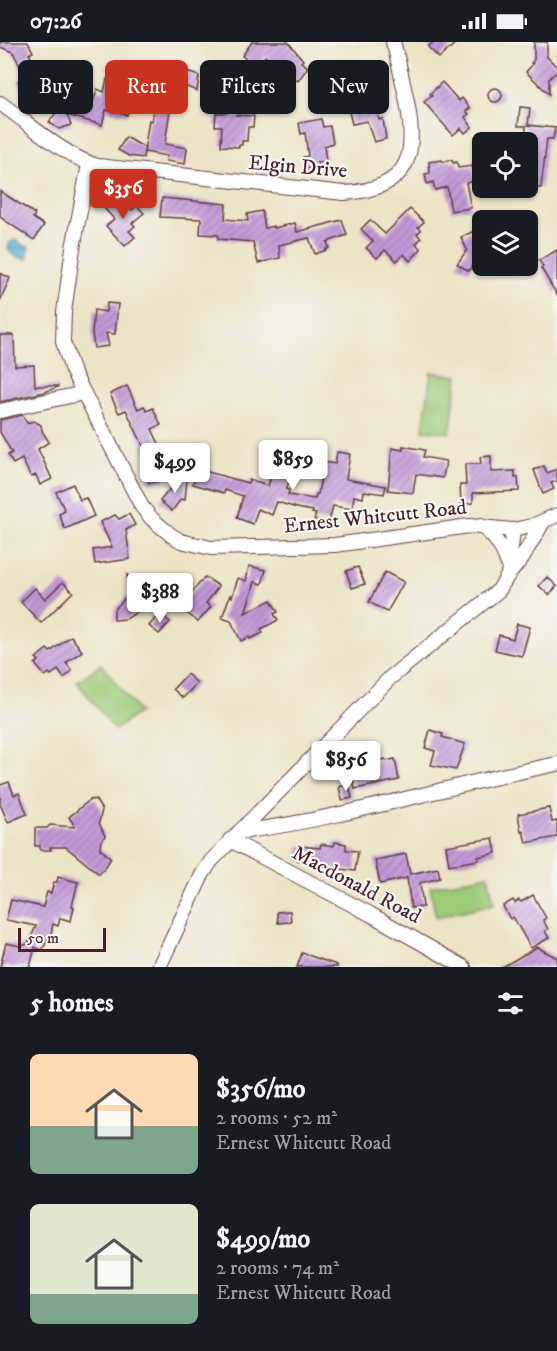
<!DOCTYPE html>
<html lang="en">
<head>
<meta charset="utf-8">
<style>
	:root { --surface:#171b24; --page:#242831; --text:#f1f3f6; --muted:#9ea1a6; --accent:#c8321e }
	body { margin:0; font-family:"IM FELL DW Pica",serif; background:var(--page); color:var(--text); height:100vh; display:flex; flex-direction:column; font-size:22px; white-space:nowrap }
	* { box-sizing:border-box; margin:0 }
	p { font-size:20px; color:var(--muted) }
	.icon { flex:none; width:33px; height:33px; fill:none; stroke:currentColor; stroke-width:2; stroke-linecap:round; stroke-linejoin:round }
	.map { position:relative; height:925px; overflow:hidden }
	.sheet { display:flex; flex-direction:column; background:var(--surface); flex:1 }
	.sheet>* { flex:none }
	.banner { position:absolute; left:18px; top:18px; width:522px; height:54px; display:flex; gap:12px }
	.fabs { position:absolute; left:472px; top:90px; display:grid; gap:12px }
	.fabs a { display:grid; place-items:center; width:66px; height:66px; border-radius:9px; background:var(--surface); box-shadow:0 2px 4px #0004; font-size:30px }
	.scale { position:absolute; left:18px; bottom:15px; width:88px; box-sizing:border-box; padding-left:6px; border:3px solid #4a1f2b; border-top:0; font-size:16px; line-height:21px; white-space:nowrap; color:#4a1f2b; -webkit-text-stroke:4px #f6f6f2; paint-order:stroke }
	.price { position:absolute; translate:-50% -51px; padding:0 14px; border-radius:6px; background:#fff; color:#222; font-size:20px; line-height:39px; filter:drop-shadow(0 2px 3px #0008) }
	.price::after { content:''; position:absolute; left:50%; top:36px; width:18px; height:14px; margin-left:-9px; background:inherit; clip-path:polygon(0 0,100% 0,50% 100%) }
	.price.selected { background:var(--accent); color:#fff }
	ul { padding:0; list-style:none }
	li { display:flex; align-items:center; gap:18px; height:150px; padding:0 30px }
	li span { display:grid; place-items:center; flex:none; width:168px; height:120px; border-radius:9px; color:#555 }
	li>.icon { margin-inline-start:auto }
	span .icon { width:72px; height:72px; fill:#fffc; stroke-width:1 }
	li b { font-size:26px }
	h2 { display:flex; justify-content:space-between; align-items:center; height:72px; padding:0 30px; font-size:26px }
	.tag { padding:0 21px; border-radius:9px; background:var(--surface); box-shadow:0 2px 4px #0004; font-size:21px; line-height:54px }
	.tag.selected { background:var(--accent); color:#fff }
	.status { display:flex; justify-content:space-between; align-items:center; height:42px; padding:0 30px; background:var(--surface); direction:ltr }
	.status svg { height:16px; fill:currentColor }
	.map>svg:first-child { display:block }
	.grass { fill:#9dca77; stroke:#747451; stroke-width:1.5 }
	.water { fill:url(#water-rules); stroke:#536a82; stroke-width:1.5 }
	.building { fill:url(#building-hatch) }
	.lines { fill:none; stroke-linecap:round; stroke-linejoin:round }
	.minor-casing { stroke:#623c42; stroke-width:16 }
	.minor { stroke:#fff; stroke-width:14 }
	.labels { text-anchor:middle; stroke-width:4.5; stroke-linejoin:round; paint-order:stroke }
	.street-label { font-size:21px; fill:#4a1f2b; stroke:#f6f6f2 }
</style>
</head>
<body>
<div class="status"><b>07:26</b><svg viewBox="0 0 49 12"><path d="M0 12V9h3v3zM5 12V6h3v6zM10 12V3h3v9zM15 12V0h3v12zM26 1h20v11H26zM47 4h2v5h-2z"/></svg></div>
<div class="map">
<svg width="557" height="925" viewBox="0 0 557 925">
	<defs>
		<pattern id="water-rules" width="6" height="5" patternUnits="userSpaceOnUse" patternTransform="scale(1.5)"><rect width="6" height="5" fill="#5cb4d9"/><path d="M0 2.5h6" fill="none" stroke="#4e92b0"/></pattern>
		<pattern id="building-hatch" width="6" height="6" patternUnits="userSpaceOnUse" patternTransform="scale(1.5)"><rect width="6" height="6" fill="#c19ad9"/><path d="M-1 1l2-2M0 6l6-6M5 7l2-2" fill="none" stroke="#9f7db0"/></pattern>
	</defs>
	<rect width="100%" height="100%" fill="#f6f6f2"/>
	<filter id="ink" filterUnits="userSpaceOnUse"><feTurbulence type="fractalNoise" baseFrequency=".0167" numOctaves="2"/><feDisplacementMap in="SourceGraphic" scale="12" xChannelSelector="R" yChannelSelector="G"/><feConvolveMatrix kernelMatrix="1 2 1 2 8 2 1 2 1" color-interpolation-filters="sRGB"/></filter>
	<filter id="wash" filterUnits="userSpaceOnUse"><feTurbulence type="fractalNoise" baseFrequency=".008" numOctaves="4" result="noise"/><feDisplacementMap in="SourceGraphic" scale="24" xChannelSelector="R" yChannelSelector="G"/><feGaussianBlur stdDeviation="1.35" result="paint"/><feColorMatrix in="noise" values="0 0 0 0 0 0 0 0 0 0 0 0 0 0 0 0 0 1.4 0 .05"/><feComposite in="paint" operator="in"/></filter>
	<g filter="url(#wash)">
		<rect width="100%" height="100%" fill="#ede3c6"/>
		<!-- grass -->
		<g class="grass">
			<polygon points="431,330 458,334 450,391 423,388"/>
			<polygon points="101,622 139,670 115,688 77,640"/>
			<polygon points="488,833 494,862 436,875 430,845"/>
		</g>
		<!-- water -->
		<path class="water" d="M 16,198 L 24,204 L 29,205 L 27,217 C 18,217 12,214 8,207 L 10,200 Z"/>
		<g id="blocks">
			<!-- building -->
			<g class="building">
				<polygon points="0,0 28,0 33,10 29,12 38,27 25,34 13,10 0,5"/>
				<polygon points="252,0 288,0 303,18 301,20 308,25 298,39 265,14 258,25 242,14"/>
				<polygon points="433,0 457,0 439,16 428,5"/>
				<polygon points="534,0 547,0 547,15 557,25 557,29 549,37 549,52 526,30 533,22 531,21 534,18"/>
				<polygon points="63,20 84,32 70,52 89,65 90,60 93,61 97,47 104,50 107,37 127,43 122,58 130,60 127,73 106,68 102,83 67,73 71,83 59,87 49,80 62,63 59,61 64,54 47,41"/>
				<polygon points="181,28 199,34 197,49 182,43 183,39 176,37"/>
				<polygon points="249,28 262,38 250,53 238,44"/>
				<polygon points="27,33 33,43 24,49 18,39"/>
				<polygon points="361,37 364,53 373,52 379,78 383,77 386,97 374,100 367,79 352,82 342,41"/>
				<polygon points="442,40 459,59 462,56 470,66 466,69 469,72 465,75 472,85 465,91 461,86 453,93 424,60 432,54 430,52"/>
				<circle cx="495" cy="53" r="7"/>
				<polygon points="228,55 241,55 241,66 236,73 254,74 253,85 248,85 247,99 242,99 242,103 239,103 239,105 221,104 222,84 215,84 216,71 227,71"/>
				<polygon points="520,65 530,66 528,83 555,86 553,97 547,97 541,146 528,145 528,100 525,100 526,84 518,84"/>
				<polygon points="154,66 170,68 165,102 187,106 185,122 166,119 167,114 144,110 149,78 152,79"/>
				<polygon points="321,77 323,85 330,84 333,101 324,104 326,119 317,121 318,124 305,127 303,115 308,114 305,91 301,92 299,81"/>
				<polygon points="126,95 145,106 143,116 129,114 118,108"/>
				<polygon points="442,118 443,120 452,118 453,121 457,120 458,126 472,124 475,139 466,141 471,166 451,169 447,145 435,148 433,140 427,142 425,132 430,131 429,120"/>
				<polygon points="0,149 35,172 33,176 44,183 34,198 0,175"/>
				<polygon points="121,156 132,168 137,164 144,171 132,181 135,184 129,189 135,195 125,204 106,184 114,177 105,167 113,159 115,161"/>
				<polygon points="162,156 226,162 225,177 248,179 247,172 262,169 265,186 274,184 274,186 295,181 297,190 342,178 347,193 327,200 329,206 326,207 327,208 315,212 309,196 279,203 280,216 258,221 253,200 218,197 218,193 200,192 201,177 160,175"/>
				<polygon points="410,167 424,180 418,185 421,188 417,192 421,196 416,202 421,207 410,219 404,212 397,219 385,208 377,216 366,206 373,199 361,187 370,178 385,192"/>
				<polygon points="474,189 479,202 483,202 483,216 476,219 469,229 457,222 467,208 461,195"/>
				<polygon points="557,208 557,253 541,226 543,225 539,218"/>
				<polygon points="0,231 10,236 0,259"/>
				<polygon points="107,261 118,262 115,292 106,291 109,304 94,306 92,291 94,268 106,270"/>
				<polygon points="0,293 14,293 15,324 34,323 35,344 58,344 58,345 45,350 0,360"/>
				<polygon points="127,344 138,367 144,364 147,369 153,366 161,383 152,387 162,408 148,414 126,368 119,371 110,352"/>
				<polygon points="22,373 27,381 34,379 41,383 42,389 49,400 38,407 52,437 40,443 36,433 31,435 22,417 13,422 8,413 12,411 0,390 0,378"/>
				<polygon points="403,404 425,408 423,415 446,419 443,436 416,432 413,451 388,448 392,406 403,408"/>
				<polygon points="337,410 350,412 346,437 386,444 384,452 364,449 363,456 354,454 352,467 333,464 329,480 314,478 316,472 312,471 313,469 297,466 277,460 272,473 258,467 253,482 237,476 243,454 225,448 224,451 193,442 197,427 248,441 249,438 268,444 272,432 290,438 286,447 289,448 288,453 315,457 316,452 318,452 324,420 335,422"/>
				<polygon points="491,414 491,430 515,429 515,436 518,435 519,449 473,451 473,461 461,462 460,443 466,443 465,422 481,422 480,415"/>
				<polygon points="544,424 547,431 557,427 557,439 551,441 554,447 543,452 534,428"/>
				<polygon points="164,426 166,438 149,441 147,429"/>
				<polygon points="178,437 187,438 185,458 181,457 172,469 160,459"/>
				<polygon points="73,442 80,458 86,456 94,474 65,487 59,472 65,469 56,450"/>
				<polygon points="129,472 135,483 126,488 130,517 95,522 93,508 112,505 100,480 115,473 119,477"/>
				<polygon points="249,524 266,528 262,542 255,540 245,571 271,558 278,570 274,572 278,578 261,587 263,591 250,597 249,595 241,599 231,579 222,576 230,553 232,555 238,536 246,539"/>
				<polygon points="358,525 365,542 352,546 346,529"/>
				<polygon points="385,530 404,540 387,570 369,560"/>
				<polygon points="127,533 137,542 163,539 168,550 126,577 114,578 114,568 129,552"/>
				<polygon points="205,535 219,544 206,561 211,565 198,580 179,565"/>
				<polygon points="547,535 557,544 549,553 539,544"/>
				<polygon points="63,540 73,550 41,581 21,560 35,546 45,557"/>
				<polygon points="160,571 170,580 159,592 149,584"/>
				<polygon points="517,582 530,585 522,614 495,608 499,593 513,597"/>
				<polygon points="71,594 82,609 66,621 72,629 64,636 58,628 51,633 49,631 45,634 35,622 39,619 36,616 47,607 50,610"/>
				<polygon points="187,632 197,641 183,656 173,647"/>
				<polygon points="430,688 443,692 442,695 465,702 456,728 431,723 435,709 425,706"/>
				<polygon points="385,717 386,719 395,717 399,738 355,747 351,728"/>
				<polygon points="9,740 14,753 19,751 27,772 8,780 0,762 0,743"/>
				<polygon points="349,743 352,756 342,758 339,745"/>
				<polygon points="95,757 102,768 99,781 105,794 101,799 100,807 111,816 105,826 99,832 66,805 50,805 51,808 40,808 40,804 35,804 35,786 47,786 50,783 75,785 69,775 90,758"/>
				<polygon points="549,766 552,780 557,779 557,795 526,801 523,789 521,790 518,772"/>
				<polygon points="493,796 496,811 478,815 479,818 449,823 446,804"/>
				<polygon points="335,800 346,802 346,808 358,809 355,829 318,824 318,821 298,818 300,804 320,806 321,802 334,804"/>
				<polygon points="406,812 410,832 438,826 440,836 420,841 423,865 411,866 407,836 380,842 375,818"/>
				<polygon points="58,835 78,840 72,864 74,865 71,879 60,876 58,884 53,882 51,892 42,908 35,905 30,925 0,925 6,901 20,904 28,902 36,884 6,878 11,858 43,865 47,850 51,851 54,840 57,840"/>
				<polygon points="533,853 546,876 543,878 548,887 545,889 549,896 531,906 513,875 510,877 503,864 513,858 515,861 519,858 521,860"/>
				<polygon points="290,869 291,880 278,881 277,870"/>
				<polygon points="537,905 557,916 557,925 502,925"/>
				<polygon points="302,911 337,923 337,925 297,925"/>
			</g>
		</g>
	</g>
	<g filter="url(#ink)">
		<use href="#blocks" fill-opacity="0" stroke="#623c42" stroke-width="1.5"/>
		<g class="lines">
			<!-- minor casing -->
			<g class="minor-casing">
				<g id="minor">
					<path d="M 0,61 C 27,80 67,116 98,124 L 344,151 C 414,147 418,109 405,50 C 401,33 398,16 393,0"/>
					<polyline points="89,122 73,206 64,270 63,300 72,328 142,465 152,477 171,493 181,499 211,506 335,503 469,484 513,488 508,533 499,548 391,635 211,819 202,833 159,925"/>
					<polyline points="0,369 84,351"/>
					<path d="M 481,484 C 494,494 502,504 507,520"/>
					<polyline points="513,488 532,484 557,473"/>
					<polyline points="508,533 522,516 543,480"/>
					<path d="M 239,790 C 347,776 450,743 557,722"/>
					<polyline points="230,798 370,872 464,925"/>
				</g>
			</g>
			<!-- minor -->
			<use href="#minor" class="minor"/>
		</g>
	</g>
	<g class="labels">
		<!-- street labels -->
		<g class="street-label">
			<text transform="translate(298 124) rotate(5)" y="7">Elgin Drive</text>
			<text transform="translate(375 474) rotate(-6)" y="7">Ernest Whitcutt Road</text>
			<text transform="translate(357 842) rotate(28)" y="7">Macdonald Road</text>
		</g>
	</g>
</svg>
<div class="fabs">
<a><svg class="icon" aria-label="locate" viewBox="0 0 24 24"><circle cx="12" cy="12" r="6"/><path d="M12 2v4M12 18v4M2 12h4M18 12h4"/></svg></a>
<a><svg class="icon" aria-label="layers" viewBox="0 0 24 24"><path d="M12 4l9 5-9 5-9-5zM3 14l9 5 9-5"/></svg></a>
</div>
<div class="scale">50 m</div>
<b class="price selected" style="left:123px;top:178px">$356</b>
<b class="price" style="left:293px;top:449px">$859</b>
<b class="price" style="left:175px;top:452px">$499</b>
<b class="price" style="left:160px;top:582px">$388</b>
<b class="price" style="left:346px;top:750px">$856</b>
<div class="banner">
<a class="tag">Buy</a>
<a class="tag selected">Rent</a>
<a class="tag">Filters</a>
<a class="tag">New</a>
</div>
</div>
<section class="sheet">
<h2>5 homes<svg class="icon" aria-label="filters" viewBox="0 0 24 24"><path d="M4 7h16M4 17h16"/><circle cx="9" cy="7" r="2"/><circle cx="15" cy="17" r="2"/></svg></h2>
<ul>
<li><span style="background:linear-gradient(#ffd9b3 60%,#7fa58c 0)"><svg class="icon" aria-label="home" viewBox="0 0 24 24"><path d="M3 11l9-7 9 7M6 9v11h12V9"/></svg></span><div><b>$356/mo</b><p>2 rooms · 52 m²</p><p>Ernest Whitcutt Road</p></div></li>
<li><span style="background:linear-gradient(#dfe7d0 75%,#7fa58c 0)"><svg class="icon" aria-label="home" viewBox="0 0 24 24"><path d="M3 11l9-7 9 7M6 9v11h12V9"/></svg></span><div><b>$499/mo</b><p>2 rooms · 74 m²</p><p>Ernest Whitcutt Road</p></div></li>
</ul>
</section>
</body>
</html>
